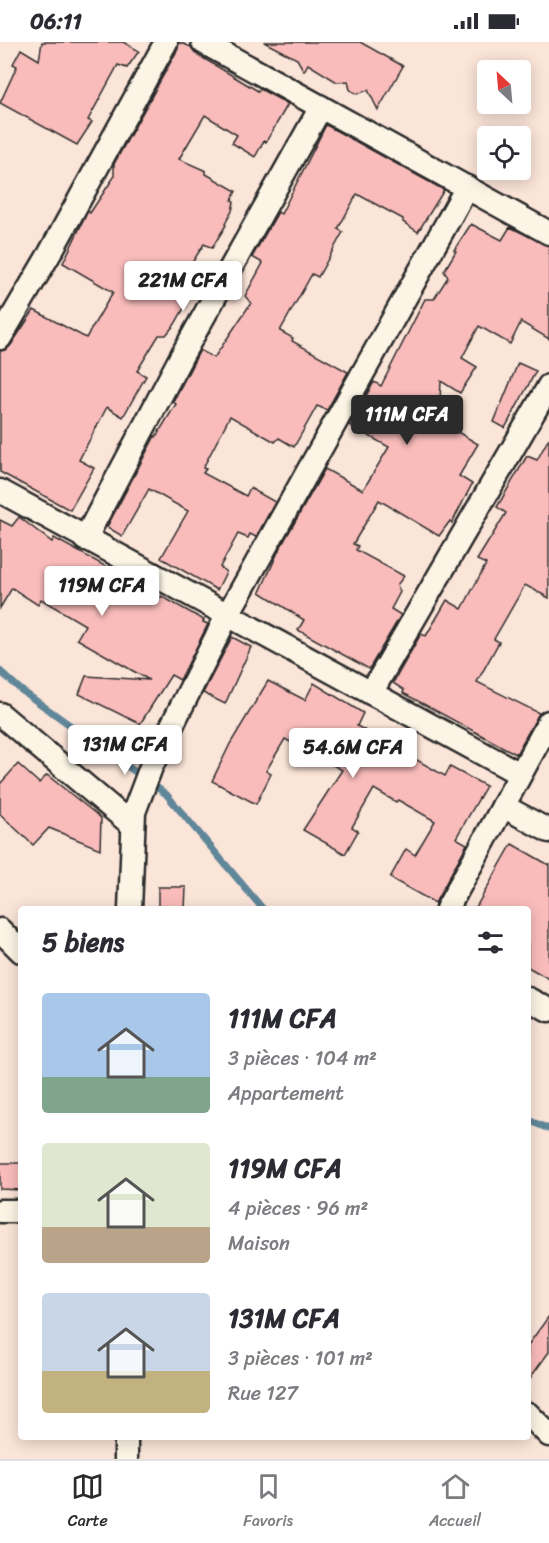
<!DOCTYPE html>
<html lang="fr">
<head>
<meta charset="utf-8">
<style>
	:root { --surface:#fff; --page:#f2f2f3; --text:#2b2b33; --muted:#7c7c81; --line:#e1e1e2; --accent:#2b2b2b }
	body { margin:0; font-family:Sriracha,sans-serif; background:var(--page); color:var(--text); height:100vh; display:flex; flex-direction:column; font-size:22px; white-space:nowrap }
	* { box-sizing:border-box; margin:0 }
	p { font-size:20px; color:var(--muted) }
	.icon { flex:none; width:33px; height:33px; fill:none; stroke:currentColor; stroke-width:2; stroke-linecap:round; stroke-linejoin:round }
	.map { position:relative; flex:1; overflow:hidden }
	.details { position:absolute; left:18px; top:864px; width:513px; height:534px; display:flex; flex-direction:column; background:var(--surface); border-radius:6px; box-shadow:0 3px 15px #0003 }
	.details>* { flex:none }
	.needle { width:39px; rotate:334deg }
	.buttons { position:absolute; left:477px; top:18px; display:grid; gap:12px }
	.buttons a { display:grid; place-items:center; width:54px; height:54px; border-radius:6px; background:var(--surface); box-shadow:0 3px 15px #0003; font-size:30px }
	.price { position:absolute; translate:-50% -51px; padding:0 14px; border-radius:6px; background:#fff; color:#222; font-size:20px; line-height:39px; filter:drop-shadow(0 2px 3px #0008) }
	.price::after { content:''; position:absolute; left:50%; top:36px; width:18px; height:14px; margin-left:-9px; background:inherit; clip-path:polygon(0 0,100% 0,50% 100%) }
	.price.active { background:var(--accent); color:#fff }
	ul { padding:0; list-style:none }
	li { display:flex; align-items:center; gap:18px; height:150px; padding:0 24px }
	li span { display:grid; place-items:center; flex:none; width:168px; height:120px; border-radius:6px; color:#555 }
	li>.icon { margin-inline-start:auto }
	span .icon { width:72px; height:72px; fill:#fffc; stroke-width:1 }
	li b { font-size:26px }
	h2 { display:flex; justify-content:space-between; align-items:center; height:72px; padding:0 24px; font-size:26px }
	.status { display:flex; justify-content:space-between; align-items:center; height:42px; padding:0 30px; background:var(--surface); direction:ltr }
	.status svg { height:16px; fill:currentColor }
	.dock { display:flex; justify-content:space-around; align-items:center; height:84px; border-top:2px solid var(--line); background:var(--surface); font-size:16px; color:var(--muted) }
	.dock a { display:grid; justify-items:center; gap:3px }
	.dock .active { color:var(--accent) }
	.map>svg:first-child { display:block }
	.lines { fill:none; stroke-linecap:round; stroke-linejoin:round }
	.stream { stroke:#5f8699; stroke-width:7 }
	.building { fill:#f9bcbb; stroke:#2b2b2b; stroke-width:1.5 }
	.minor-casing { stroke:#2b2b2b; stroke-width:27 }
	.minor { stroke:#fcf5e5; stroke-width:22 }
</style>
</head>
<body>
<div class="status"><b>06:11</b><svg viewBox="0 0 49 12"><path d="M0 12V9h3v3zM5 12V6h3v6zM10 12V3h3v9zM15 12V0h3v12zM26 1h20v11H26zM47 4h2v5h-2z"/></svg></div>
<div class="map">
<svg width="549" height="1417" viewBox="0 0 549 1417">
	<rect width="100%" height="100%" fill="#fbe4d8"/>
	<filter id="ink" filterUnits="userSpaceOnUse"><feTurbulence type="fractalNoise" baseFrequency=".0167" numOctaves="2"/><feDisplacementMap in="SourceGraphic" scale="12" xChannelSelector="R" yChannelSelector="G"/><feConvolveMatrix kernelMatrix="1 2 1 2 8 2 1 2 1" color-interpolation-filters="sRGB"/></filter>
	<g filter="url(#ink)">
		<g class="lines">
			<!-- stream -->
			<g class="stream">
				<polyline points="0,629 21,648 166,752 263,867"/>
				<polyline points="528,1078 549,1087"/>
			</g>
		</g>
		<!-- building -->
		<g class="building">
			<polygon points="42,0 123,0 139,9 127,26 118,23 88,78 92,80 77,103 0,61 17,24 13,22 21,7 39,18"/>
			<polygon points="179,0 191,5 196,12 258,49 260,47 288,62 266,100 264,99 255,115 232,101 237,93 205,73 179,117 206,129 206,132 236,149 232,158 234,160 232,169 225,182 226,183 212,206 204,202 183,235 197,243 175,282 166,293 159,293 137,329 146,334 123,375 107,365 79,418 94,426 70,468 0,430 0,309 6,308 11,303 34,268 86,296 113,250 63,221 88,169 90,171 114,135 114,122 178,7"/>
			<polygon points="264,0 360,0 403,24 378,68 368,48 357,52 350,48 348,39 337,40 308,22 304,29 297,17"/>
			<polygon points="326,83 444,148 418,190 403,180 403,177 357,152 338,187 343,190 318,235 312,232 280,289 293,296 292,299 348,330 327,368 317,364 294,405 279,396 275,400 230,374 203,426 206,427 203,431 246,454 250,446 275,460 256,495 250,492 248,496 238,492 220,525 226,530 217,548 161,516 188,469 149,447 122,494 107,485 155,394 156,395 176,362 173,360 200,308 214,316 251,261 245,254 263,221 252,215 278,170 281,172"/>
			<polygon points="471,182 502,198 510,185 549,204 549,297 521,280 510,302 479,284 462,316 477,325 460,351 441,339 439,379 478,402 459,434 472,442 452,481 450,479 439,494 379,458 353,502 358,504 356,508 404,534 397,543 400,550 391,567 401,573 369,627 298,588 304,578 260,550 279,508 325,427 363,448 389,405 349,383 374,340 381,344 425,257 434,257 448,235 444,229 456,209 454,208"/>
			<polygon points="518,321 536,329 505,386 494,380"/>
			<polygon points="549,396 549,556 525,543 494,597 499,600 477,640 539,671 516,712 403,651 404,648 393,641 421,592 426,594 447,558 462,567 486,522 477,518 506,471 497,465 527,414 537,418"/>
			<polygon points="19,475 52,500 54,496 114,529 110,536 156,561 161,554 204,578 203,580 208,582 180,638 171,633 140,682 79,652 86,634 149,638 77,597 85,583 41,557 38,563 12,546 0,566 0,478 12,484"/>
			<polygon points="232,595 251,605 225,662 203,651"/>
			<polygon points="268,639 305,658 314,641 363,671 357,684 445,734 450,725 486,744 456,796 467,802 435,861 390,836 406,807 415,813 435,779 398,758 396,760 374,747 352,785 358,789 345,812 303,788 342,728 285,697 266,729 271,732 256,762 212,739 230,702"/>
			<polygon points="18,722 39,741 47,733 101,776 100,807 49,786 33,803 0,772 0,742"/>
			<polygon points="512,802 549,823 549,937 528,925 528,867 475,867"/>
			<polygon points="158,845 186,845 185,867 158,867"/>
			<polygon points="0,1121 21,1121 21,1148 0,1147"/>
			<polygon points="549,1274 549,1310 528,1339 528,1303"/>
		</g>
		<g class="lines">
			<!-- minor casing -->
			<g class="minor-casing">
				<g id="minor">
					<polyline points="203,0 549,191"/>
					<polyline points="0,296 50,211 166,0"/>
					<polyline points="0,449 520,732"/>
					<polyline points="85,497 181,315 321,65"/>
					<polyline points="371,651 549,344"/>
					<polyline points="0,672 132,783"/>
					<polyline points="503,764 549,789"/>
					<polyline points="130,867 134,770 151,725 227,574 467,145"/>
					<polyline points="447,867 549,680"/>
					<polyline points="0,888 21,909"/>
					<polyline points="528,957 549,968"/>
					<polyline points="0,1169 21,1169"/>
					<polyline points="528,1372 549,1393"/>
					<polyline points="126,1417 126,1395"/>
				</g>
			</g>
			<!-- minor -->
			<use href="#minor" class="minor"/>
		</g>
	</g>
</svg>
<div class="buttons">
<a><svg class="needle" viewBox="-14 -14 28 28"><path d="M0-13l5 13h-10z" fill="#e53935"/><path d="M0 13l5-13h-10z" fill="#7c7c81"/></svg></a>
<a><svg class="icon" aria-label="locate" viewBox="0 0 24 24"><circle cx="12" cy="12" r="6"/><path d="M12 2v4M12 18v4M2 12h4M18 12h4"/></svg></a>
</div>
<b class="price" style="left:183px;top:270px">221M CFA</b>
<b class="price active" style="left:407px;top:404px">111M CFA</b>
<b class="price" style="left:102px;top:575px">119M CFA</b>
<b class="price" style="left:125px;top:734px">131M CFA</b>
<b class="price" style="left:353px;top:737px">54.6M CFA</b>
<section class="details">
<h2>5 biens<svg class="icon" aria-label="filters" viewBox="0 0 24 24"><path d="M4 7h16M4 17h16"/><circle cx="9" cy="7" r="2"/><circle cx="15" cy="17" r="2"/></svg></h2>
<ul>
<li><span style="background:linear-gradient(#a9c7e8 70%,#7fa58c 0)"><svg class="icon" aria-label="home" viewBox="0 0 24 24"><path d="M3 11l9-7 9 7M6 9v11h12V9"/></svg></span><div><b>111M CFA</b><p>3 pièces · 104 m²</p><p>Appartement</p></div></li>
<li><span style="background:linear-gradient(#dfe7d0 70%,#b9a48a 0)"><svg class="icon" aria-label="home" viewBox="0 0 24 24"><path d="M3 11l9-7 9 7M6 9v11h12V9"/></svg></span><div><b>119M CFA</b><p>4 pièces · 96 m²</p><p>Maison</p></div></li>
<li><span style="background:linear-gradient(#c9d6e8 65%,#c2b280 0)"><svg class="icon" aria-label="home" viewBox="0 0 24 24"><path d="M3 11l9-7 9 7M6 9v11h12V9"/></svg></span><div><b>131M CFA</b><p>3 pièces · 101 m²</p><p>Rue 127</p></div></li>
</ul>
</section>
</div>
<nav class="dock">
<a class="active"><svg class="icon" aria-label="map" viewBox="0 0 24 24"><path d="M3 6l6-2 6 2 6-2v14l-6 2-6-2-6 2zM9 4v14M15 6v14"/></svg>Carte</a>
<a><svg class="icon" aria-label="saved" viewBox="0 0 24 24"><path d="M7 4h10v16l-5-4-5 4z"/></svg>Favoris</a>
<a><svg class="icon" aria-label="home" viewBox="0 0 24 24"><path d="M3 11l9-7 9 7M6 9v11h12V9"/></svg>Accueil</a>
</nav>
</body>
</html>
